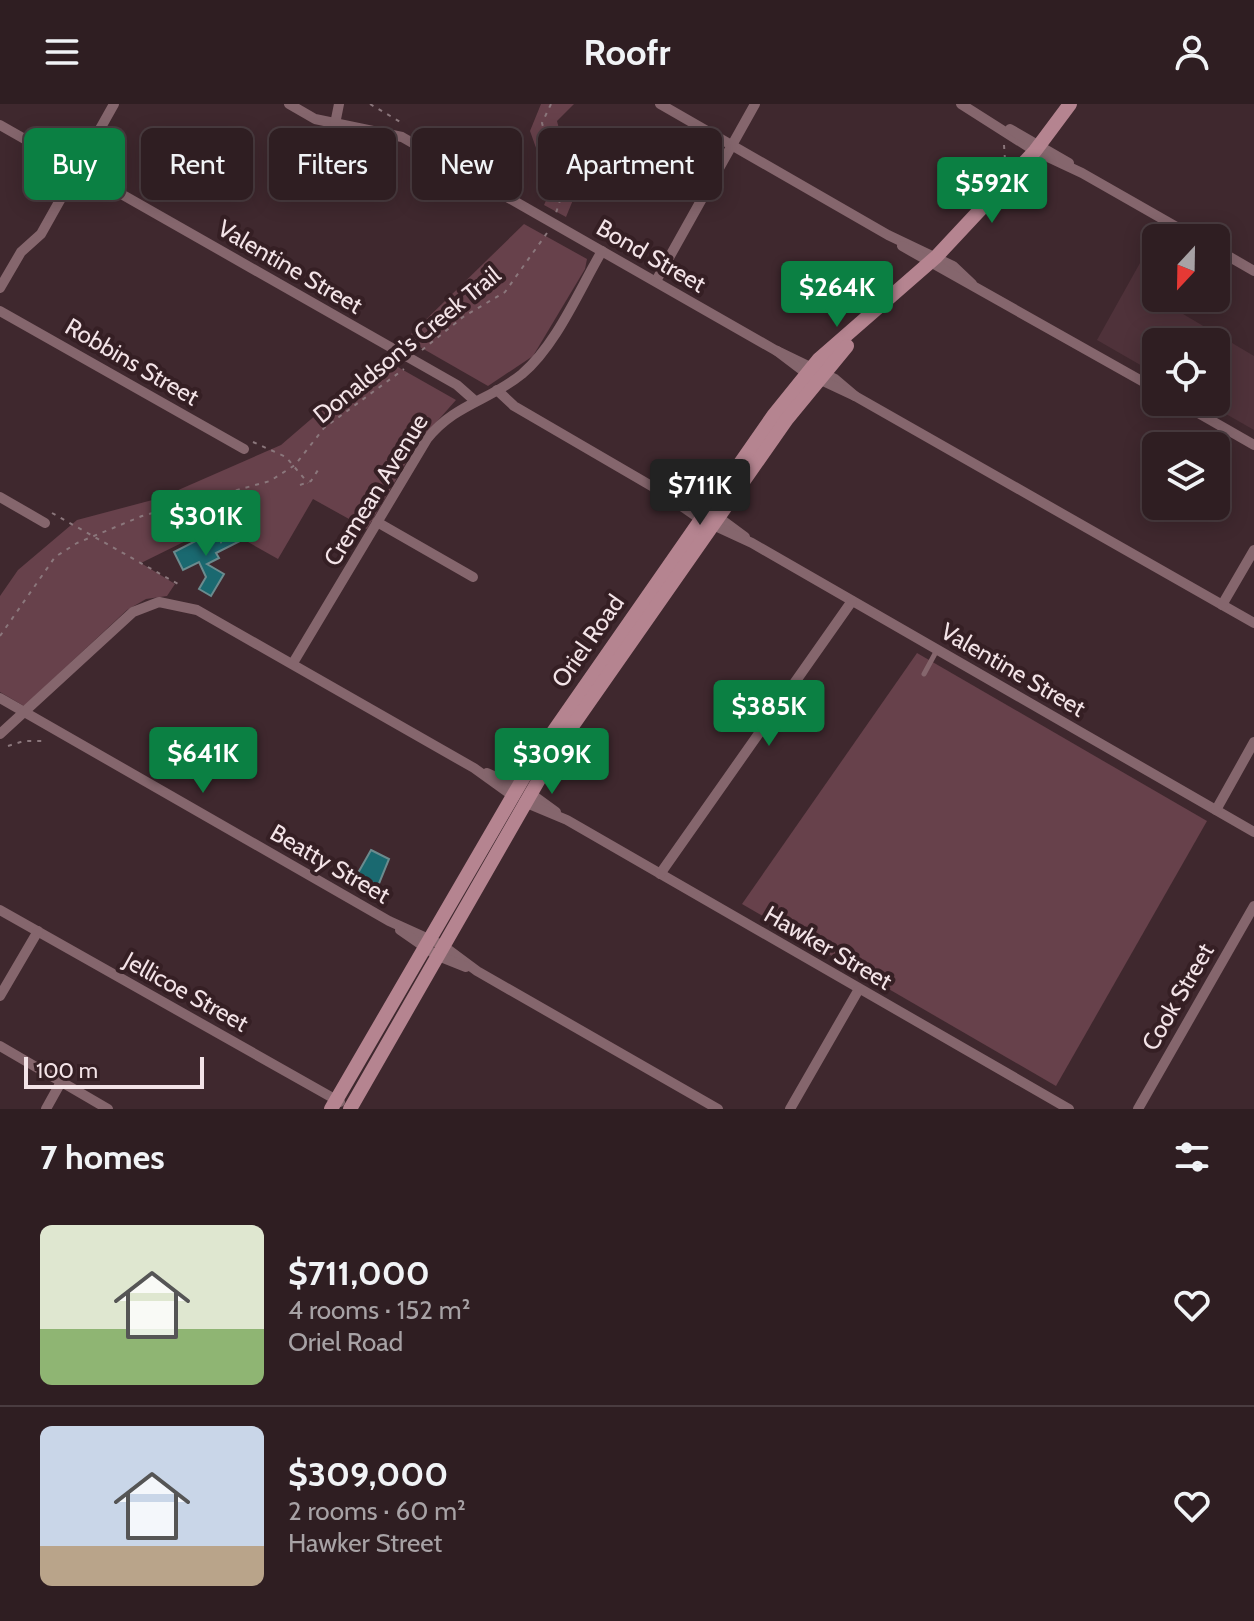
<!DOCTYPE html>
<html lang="en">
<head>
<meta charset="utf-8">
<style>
	:root { --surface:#2f1e22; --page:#37272a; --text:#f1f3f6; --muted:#a7a2a5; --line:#4a3c40; --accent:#0b8043 }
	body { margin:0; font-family:Cabin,sans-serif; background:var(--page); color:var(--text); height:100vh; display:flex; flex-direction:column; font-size:30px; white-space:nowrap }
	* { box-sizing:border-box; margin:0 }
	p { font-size:26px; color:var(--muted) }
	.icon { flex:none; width:44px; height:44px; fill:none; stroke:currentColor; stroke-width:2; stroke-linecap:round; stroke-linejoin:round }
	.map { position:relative; height:1005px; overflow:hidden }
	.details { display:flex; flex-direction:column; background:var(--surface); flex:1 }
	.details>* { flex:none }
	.hud { position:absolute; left:24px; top:24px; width:800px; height:72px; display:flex; gap:16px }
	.needle { width:52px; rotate:202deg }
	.fabs { position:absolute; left:1142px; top:120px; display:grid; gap:16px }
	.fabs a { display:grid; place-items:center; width:88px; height:88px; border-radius:12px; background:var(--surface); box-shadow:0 4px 20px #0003,0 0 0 2px var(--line); font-size:40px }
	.scale { position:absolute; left:24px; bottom:20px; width:180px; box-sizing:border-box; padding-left:8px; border:4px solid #f3e3e7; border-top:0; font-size:22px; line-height:28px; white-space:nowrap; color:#f3e3e7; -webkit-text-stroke:6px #351f24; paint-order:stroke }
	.price { position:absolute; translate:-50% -68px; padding:0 18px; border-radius:8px; background:var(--accent); color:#fff; font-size:26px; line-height:52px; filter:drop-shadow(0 2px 4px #0008) }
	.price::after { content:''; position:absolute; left:50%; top:48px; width:24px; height:18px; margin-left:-12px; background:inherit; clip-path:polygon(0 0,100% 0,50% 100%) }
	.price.on { background:#222; color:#fff }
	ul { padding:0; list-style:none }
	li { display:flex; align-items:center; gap:24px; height:200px; padding:0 40px }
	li+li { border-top:2px solid var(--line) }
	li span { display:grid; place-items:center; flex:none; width:224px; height:160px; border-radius:12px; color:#555 }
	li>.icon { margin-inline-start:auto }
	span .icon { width:96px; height:96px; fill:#fffc; stroke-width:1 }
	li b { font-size:34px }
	h2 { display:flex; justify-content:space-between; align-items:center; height:96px; padding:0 40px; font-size:34px }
	.chip { padding:0 28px; border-radius:12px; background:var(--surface); box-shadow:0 4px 20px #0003,0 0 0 2px var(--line); font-size:28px; line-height:72px }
	.chip.on { background:var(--accent); color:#fff }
	header { display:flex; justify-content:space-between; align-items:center; height:104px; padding:0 40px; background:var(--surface); font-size:36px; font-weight:700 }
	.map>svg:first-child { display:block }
	.built { fill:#4f323a }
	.green { fill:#67414b }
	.building { fill:#1a6970; stroke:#6b8b8e; stroke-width:2 }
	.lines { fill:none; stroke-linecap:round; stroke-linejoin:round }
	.path { stroke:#8b777c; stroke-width:2; stroke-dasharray:4 6; stroke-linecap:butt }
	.service { stroke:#85666d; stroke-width:5 }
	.minor { stroke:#85666d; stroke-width:10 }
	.secondary { stroke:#b58490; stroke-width:14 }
	.labels { text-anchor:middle; stroke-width:8; stroke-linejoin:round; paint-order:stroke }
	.street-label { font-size:24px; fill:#f3e3e7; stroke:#351f24 }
</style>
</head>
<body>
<header><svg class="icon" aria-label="menu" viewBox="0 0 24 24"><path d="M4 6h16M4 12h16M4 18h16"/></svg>Roofr<svg class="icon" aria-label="person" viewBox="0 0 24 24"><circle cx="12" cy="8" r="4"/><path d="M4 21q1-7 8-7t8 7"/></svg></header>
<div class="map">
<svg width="1254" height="1005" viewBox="0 0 1254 1005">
	<rect width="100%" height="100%" fill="#3f282e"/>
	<!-- built -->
	<polygon class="built" points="1159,125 1175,134 1156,134 1156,194 1254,252 1254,326 1205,298 1216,298 1216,238 1156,238 1156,270 1097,236"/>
	<!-- green -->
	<g class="green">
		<polygon points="541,0 574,0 557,17 568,59 584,69 566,113 544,101 551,86 530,27"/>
		<polygon points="524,120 587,155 585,165 533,252 488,282 406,235"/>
		<polygon points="382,254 456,296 417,340 367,425 313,395 278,455 218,421 141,459 175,480 167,492 146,495 127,506 24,602 0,588 0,492 18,466 77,416 160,394 281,341"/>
		<polygon points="917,549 1207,717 1056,982 742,800"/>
	</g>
	<!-- building -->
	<g class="building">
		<polygon points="215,427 221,438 227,428 242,436 216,449 219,454 207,460 224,470 211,492 199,485 206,473 199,458 183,466 174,448"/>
		<polygon points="371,746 389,755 378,782 358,769"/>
	</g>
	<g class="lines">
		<!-- path -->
		<g class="path">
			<polyline points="370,0 402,19"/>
			<polyline points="551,0 542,19 562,90 556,109"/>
			<polyline points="1004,41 1005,56"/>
			<polyline points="422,246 463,213 505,188 547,129"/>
			<polyline points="253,338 286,353 308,379"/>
			<polyline points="300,381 311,377 320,363"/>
			<polyline points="52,409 178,480"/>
			<polyline points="0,532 55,453 77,439 142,412 270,377 295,361 324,324 404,265"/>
			<polyline points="8,642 24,637 46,637"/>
		</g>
		<!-- service -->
		<polyline class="service" points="924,570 937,546"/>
		<!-- minor -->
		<g class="minor">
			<polyline points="289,0 315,15 402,33 775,246 835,275 855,292"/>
			<polyline points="660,0 888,131 953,162 972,180"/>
			<polyline points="961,0 1035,47 1082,69 1196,134"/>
			<polyline points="335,20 339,0"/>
			<polyline points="0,21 457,281 474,296"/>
			<polyline points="1010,25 1069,59"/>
			<polyline points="902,142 1156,285"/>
			<polyline points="1216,145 1254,167"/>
			<polyline points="656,177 755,0"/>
			<polyline points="0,184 21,148 41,130 114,0"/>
			<polyline points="0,207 244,345"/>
			<polyline points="777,247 806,269 855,292 1254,519"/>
			<polyline points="497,286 514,302 660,387 718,413 745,433"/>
			<polyline points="1179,298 1254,341"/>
			<polyline points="660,387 700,415 752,439 1254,728"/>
			<polyline points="0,393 45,419"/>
			<polyline points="377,418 473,473"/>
			<polyline points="1222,501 1254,446"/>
			<path d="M 293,559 L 427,335 C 455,300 489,297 522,270 C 557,240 579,186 602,147"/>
			<polyline points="0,594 389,817 442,841 477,867 718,1005"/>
			<polyline points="0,630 133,508 159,498 197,506 474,664 513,692"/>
			<polyline points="487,669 518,683"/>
			<polyline points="530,689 556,708"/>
			<polyline points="524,698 567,716 1069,1005"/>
			<polyline points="1216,706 1254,638"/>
			<polyline points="660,770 852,497"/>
			<polyline points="0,806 340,998"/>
			<polyline points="400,826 436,851 466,863"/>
			<polyline points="0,892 38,827"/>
			<polyline points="0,942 108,1005"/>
			<polyline points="46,1005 61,978"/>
			<polyline points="790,1005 859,885"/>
			<polyline points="1138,1005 1254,802"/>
		</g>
		<!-- secondary -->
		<g class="secondary">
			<polyline points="331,1005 535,654 773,312 819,255 936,153 1035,47 1070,0"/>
			<polyline points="350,1005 557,644 787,315 847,242"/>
		</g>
	</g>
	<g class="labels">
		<!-- street labels -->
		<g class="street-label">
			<text transform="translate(651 152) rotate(30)" y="8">Bond Street</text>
			<text transform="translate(290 163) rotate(30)" y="8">Valentine Street</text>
			<text transform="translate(407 241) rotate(-39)" y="8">Donaldson's Creek Trail</text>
			<text transform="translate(132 258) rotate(30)" y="8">Robbins Street</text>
			<text transform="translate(376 386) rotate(-58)" y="8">Cremean Avenue</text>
			<text transform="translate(588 537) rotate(-55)" y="8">Oriel Road</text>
			<text transform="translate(1013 566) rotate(30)" y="8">Valentine Street</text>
			<text transform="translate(330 760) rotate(30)" y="8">Beatty Street</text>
			<text transform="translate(828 844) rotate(30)" y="8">Hawker Street</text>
			<text transform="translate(186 888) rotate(29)" y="8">Jellicoe Street</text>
			<text transform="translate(1178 893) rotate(-60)" y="8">Cook Street</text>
		</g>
	</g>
</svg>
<div class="fabs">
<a><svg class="needle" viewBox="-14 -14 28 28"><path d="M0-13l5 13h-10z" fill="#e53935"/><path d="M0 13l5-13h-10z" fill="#a7a2a5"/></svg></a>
<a><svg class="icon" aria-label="locate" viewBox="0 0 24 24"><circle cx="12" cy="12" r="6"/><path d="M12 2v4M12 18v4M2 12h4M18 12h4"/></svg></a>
<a><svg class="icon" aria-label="layers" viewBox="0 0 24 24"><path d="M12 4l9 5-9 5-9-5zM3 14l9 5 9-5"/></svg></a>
</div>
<div class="scale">100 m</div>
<b class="price" style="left:992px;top:121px">$592K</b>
<b class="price" style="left:837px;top:225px">$264K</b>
<b class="price on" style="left:700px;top:423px">$711K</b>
<b class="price" style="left:206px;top:454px">$301K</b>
<b class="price" style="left:769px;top:644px">$385K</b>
<b class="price" style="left:203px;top:691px">$641K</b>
<b class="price" style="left:552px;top:692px">$309K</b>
<div class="hud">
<a class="chip on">Buy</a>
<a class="chip">Rent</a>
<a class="chip">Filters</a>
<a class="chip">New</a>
<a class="chip">Apartment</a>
</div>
</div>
<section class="details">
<h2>7 homes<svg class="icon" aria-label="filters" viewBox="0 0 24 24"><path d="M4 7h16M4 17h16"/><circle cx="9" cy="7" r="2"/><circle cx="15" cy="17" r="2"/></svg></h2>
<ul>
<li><span style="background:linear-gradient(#dfe7d0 65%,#8fb573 0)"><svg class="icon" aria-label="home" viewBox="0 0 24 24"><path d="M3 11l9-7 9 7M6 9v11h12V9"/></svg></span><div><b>$711,000</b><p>4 rooms · 152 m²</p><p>Oriel Road</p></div><svg class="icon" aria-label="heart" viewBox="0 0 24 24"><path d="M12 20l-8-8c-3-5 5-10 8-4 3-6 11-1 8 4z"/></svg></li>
<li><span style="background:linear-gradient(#c9d6e8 75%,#b9a48a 0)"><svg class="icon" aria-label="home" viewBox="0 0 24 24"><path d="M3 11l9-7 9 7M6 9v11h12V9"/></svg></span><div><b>$309,000</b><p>2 rooms · 60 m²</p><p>Hawker Street</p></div><svg class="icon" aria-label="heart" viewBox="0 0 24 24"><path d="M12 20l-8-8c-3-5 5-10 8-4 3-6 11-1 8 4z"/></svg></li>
</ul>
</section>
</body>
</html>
